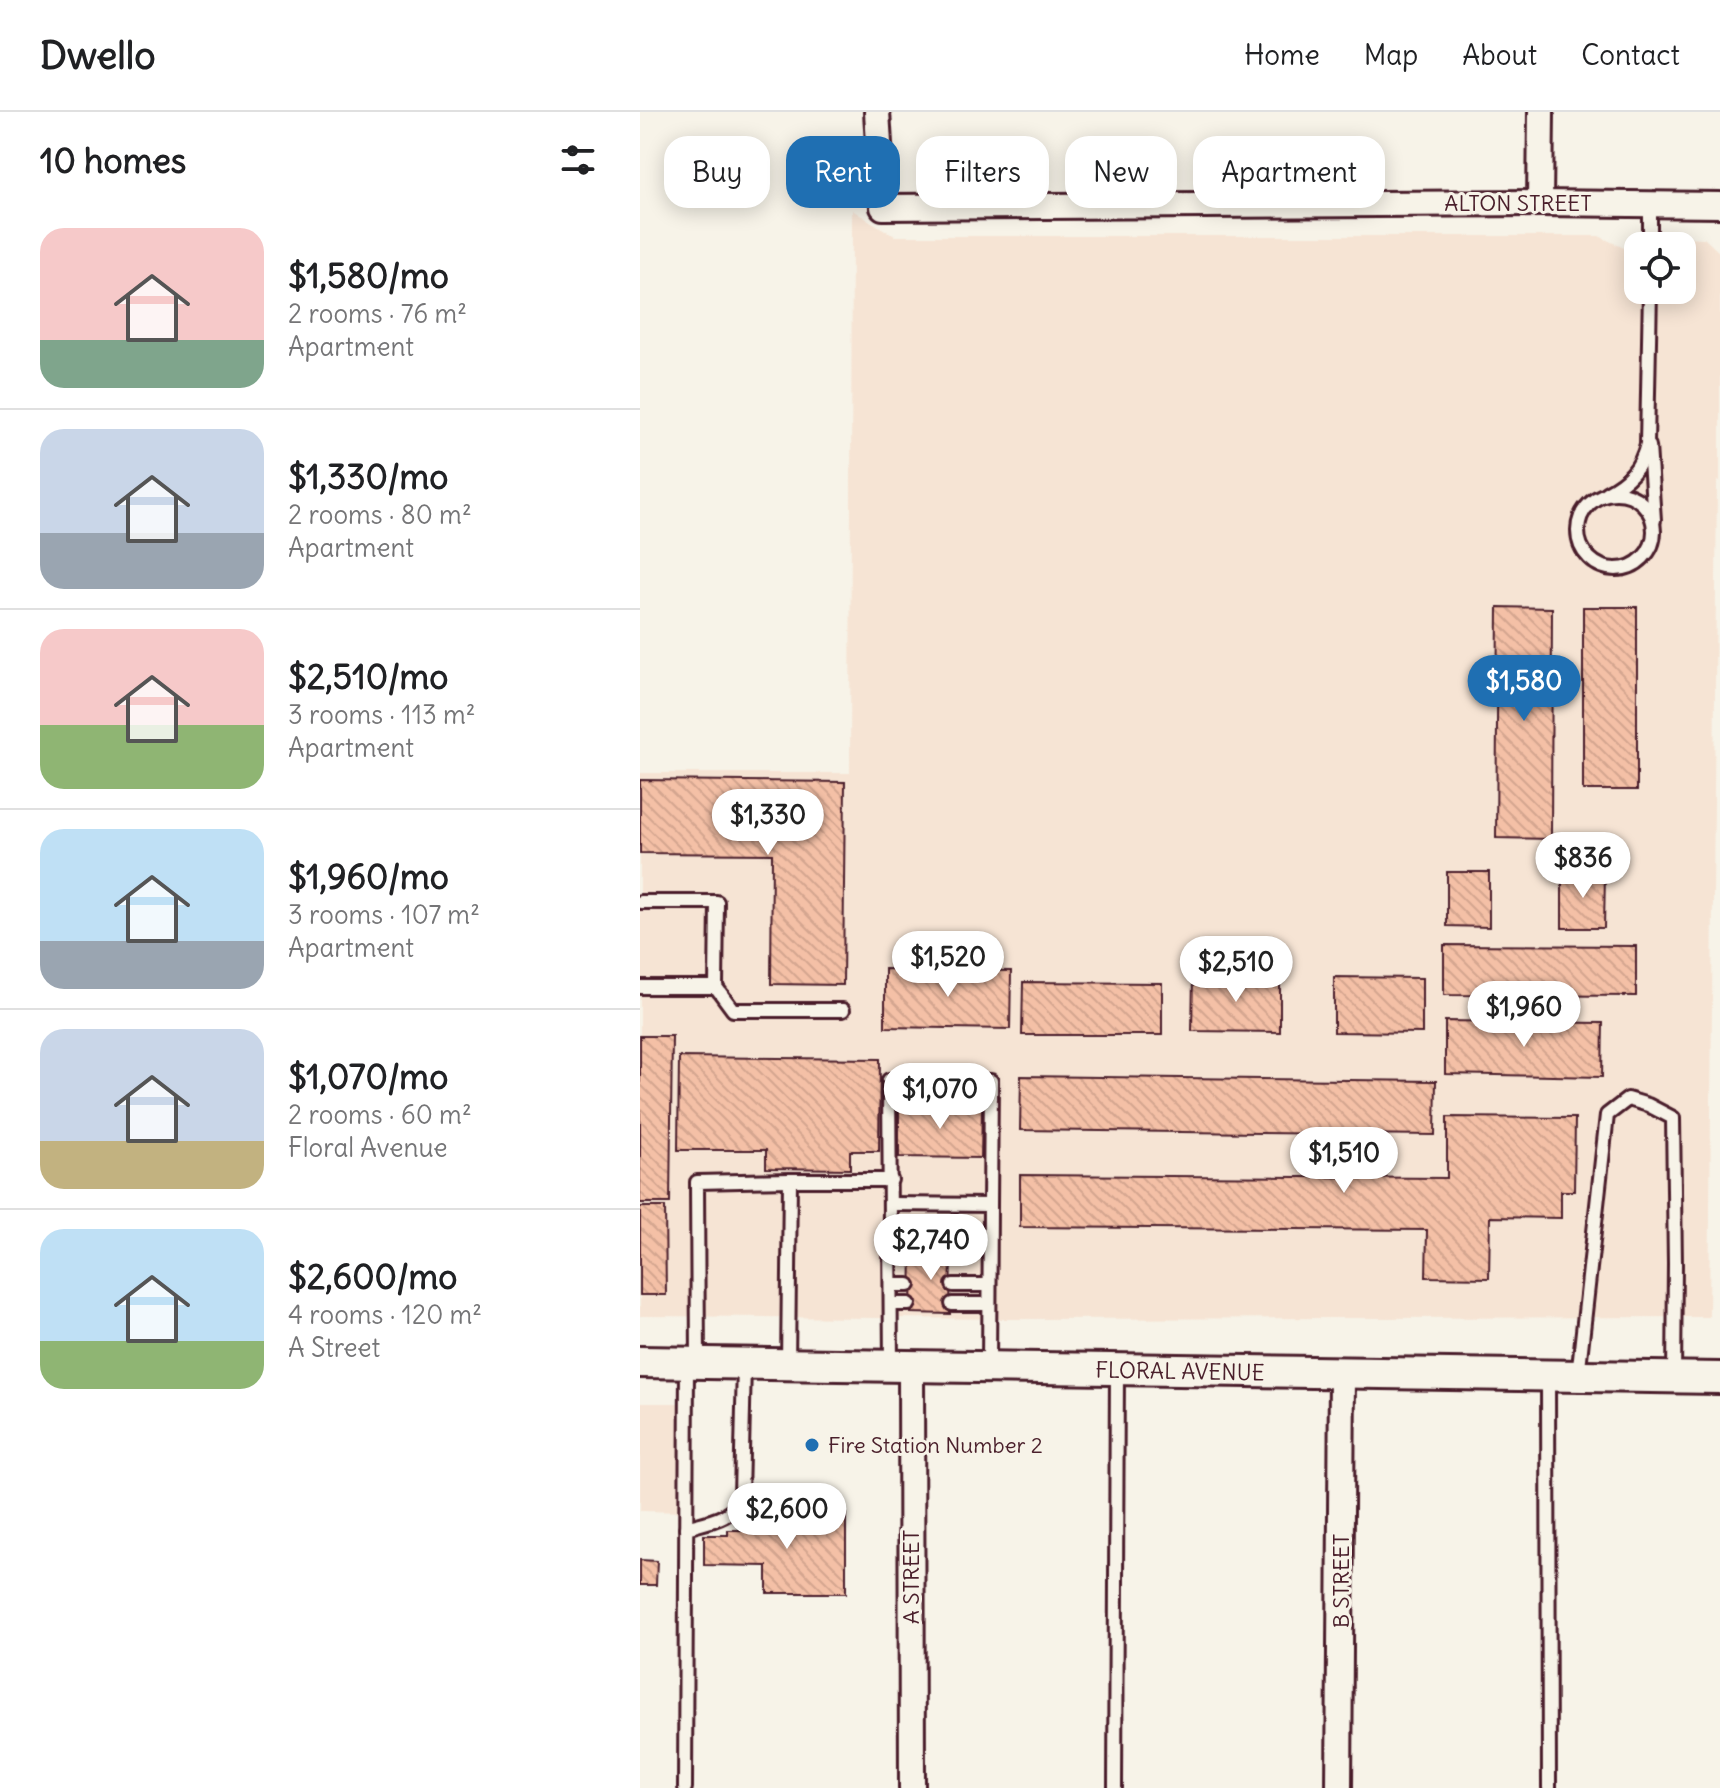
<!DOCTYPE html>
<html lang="en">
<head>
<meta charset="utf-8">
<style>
	:root { --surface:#fff; --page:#f2f2f2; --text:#202124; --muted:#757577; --line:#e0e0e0; --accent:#1f6fb2 }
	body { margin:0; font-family:Delius,sans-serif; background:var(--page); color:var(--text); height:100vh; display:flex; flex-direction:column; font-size:30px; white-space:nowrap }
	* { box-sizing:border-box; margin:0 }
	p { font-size:26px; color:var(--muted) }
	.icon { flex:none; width:44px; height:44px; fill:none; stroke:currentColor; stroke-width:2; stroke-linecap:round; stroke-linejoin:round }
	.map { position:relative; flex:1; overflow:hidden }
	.details { display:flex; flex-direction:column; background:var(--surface); width:640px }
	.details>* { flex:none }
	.top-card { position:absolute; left:24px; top:24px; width:760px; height:72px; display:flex; gap:16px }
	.fabs { position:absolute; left:984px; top:120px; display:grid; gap:16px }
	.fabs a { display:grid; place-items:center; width:72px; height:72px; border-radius:16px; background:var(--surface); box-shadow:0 4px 20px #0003; font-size:40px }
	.price { position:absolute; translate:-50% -68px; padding:0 18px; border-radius:28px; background:#fff; color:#222; font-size:26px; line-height:52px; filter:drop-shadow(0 2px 4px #0008) }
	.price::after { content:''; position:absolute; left:50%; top:48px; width:24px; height:18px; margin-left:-12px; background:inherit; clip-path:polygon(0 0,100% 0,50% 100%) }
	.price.current { background:var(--accent); color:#fff }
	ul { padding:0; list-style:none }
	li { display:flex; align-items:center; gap:24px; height:200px; padding:0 40px }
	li+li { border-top:2px solid var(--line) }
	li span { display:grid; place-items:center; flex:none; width:224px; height:160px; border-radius:24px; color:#555 }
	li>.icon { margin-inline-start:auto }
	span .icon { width:96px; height:96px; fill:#fffc; stroke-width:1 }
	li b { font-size:34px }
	h2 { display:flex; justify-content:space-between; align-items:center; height:96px; padding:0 40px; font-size:34px }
	.chip { padding:0 28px; border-radius:24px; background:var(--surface); box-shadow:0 4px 20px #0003; font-size:28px; line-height:72px }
	.chip.current { background:var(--accent); color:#fff }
	header { display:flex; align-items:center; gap:48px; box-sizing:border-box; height:112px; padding:0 40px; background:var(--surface); border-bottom:2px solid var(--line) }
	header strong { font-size:38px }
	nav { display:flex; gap:44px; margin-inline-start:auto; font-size:28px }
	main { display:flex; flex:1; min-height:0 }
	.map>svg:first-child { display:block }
	.built { fill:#f6e4d4 }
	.building { fill:url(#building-back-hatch); stroke:#4a1f2b; stroke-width:2 }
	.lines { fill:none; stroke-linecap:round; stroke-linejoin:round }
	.service-casing { stroke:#4a1f2b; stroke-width:18 }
	.minor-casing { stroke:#4a1f2b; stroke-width:30 }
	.tertiary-casing { stroke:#4a1f2b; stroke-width:36 }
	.service { stroke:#f7f3e8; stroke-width:12 }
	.minor { stroke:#f7f3e8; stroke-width:24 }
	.tertiary { stroke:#f7f3e8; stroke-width:30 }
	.poi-dot { fill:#1f6fb2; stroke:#f7f3e8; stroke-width:3 }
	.labels { text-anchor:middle; stroke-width:6; stroke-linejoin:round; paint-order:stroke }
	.street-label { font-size:22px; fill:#4a1f2b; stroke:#f7f3e8 }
	.poi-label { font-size:22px; fill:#4a1f2b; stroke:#f7f3e8; text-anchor:start }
</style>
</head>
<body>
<header>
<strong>Dwello</strong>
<nav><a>Home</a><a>Map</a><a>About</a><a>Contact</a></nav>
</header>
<main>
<section class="details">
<h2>10 homes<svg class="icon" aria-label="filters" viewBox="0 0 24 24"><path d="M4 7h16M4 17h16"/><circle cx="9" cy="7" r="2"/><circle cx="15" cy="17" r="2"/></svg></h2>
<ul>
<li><span style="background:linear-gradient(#f6c9c9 70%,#7fa58c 0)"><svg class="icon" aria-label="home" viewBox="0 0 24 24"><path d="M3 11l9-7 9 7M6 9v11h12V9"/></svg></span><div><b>$1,580/mo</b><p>2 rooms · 76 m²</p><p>Apartment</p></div></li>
<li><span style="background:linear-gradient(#c9d6e8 65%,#9aa5b1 0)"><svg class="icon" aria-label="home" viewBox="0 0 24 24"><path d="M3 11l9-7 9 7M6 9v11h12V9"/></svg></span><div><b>$1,330/mo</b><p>2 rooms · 80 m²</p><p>Apartment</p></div></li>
<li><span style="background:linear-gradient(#f6c9c9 60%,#8fb573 0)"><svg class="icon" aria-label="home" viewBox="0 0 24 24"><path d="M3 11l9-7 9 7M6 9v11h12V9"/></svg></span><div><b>$2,510/mo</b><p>3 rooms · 113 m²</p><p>Apartment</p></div></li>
<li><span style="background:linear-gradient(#bfe0f5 70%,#9aa5b1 0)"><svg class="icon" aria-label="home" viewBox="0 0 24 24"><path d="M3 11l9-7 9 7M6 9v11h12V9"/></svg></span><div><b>$1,960/mo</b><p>3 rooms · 107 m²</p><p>Apartment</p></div></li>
<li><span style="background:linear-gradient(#c9d6e8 70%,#c2b280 0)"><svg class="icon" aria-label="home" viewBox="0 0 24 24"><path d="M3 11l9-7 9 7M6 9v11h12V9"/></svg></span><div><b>$1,070/mo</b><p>2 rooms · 60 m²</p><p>Floral Avenue</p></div></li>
<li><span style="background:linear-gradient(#bfe0f5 70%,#8fb573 0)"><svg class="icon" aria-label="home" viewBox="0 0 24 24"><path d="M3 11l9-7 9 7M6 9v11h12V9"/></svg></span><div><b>$2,600/mo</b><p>4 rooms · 120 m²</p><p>A Street</p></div></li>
</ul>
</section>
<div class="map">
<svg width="1080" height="1676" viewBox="0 0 1080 1676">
	<defs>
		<pattern id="building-back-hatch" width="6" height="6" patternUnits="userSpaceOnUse" patternTransform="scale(2)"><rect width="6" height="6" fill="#f4c0a6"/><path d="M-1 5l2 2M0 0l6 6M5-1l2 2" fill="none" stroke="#d3a58f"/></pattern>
	</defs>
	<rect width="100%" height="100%" fill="#f7f3e8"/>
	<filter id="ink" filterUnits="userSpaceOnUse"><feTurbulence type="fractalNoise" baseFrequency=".0125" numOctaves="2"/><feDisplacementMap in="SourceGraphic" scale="16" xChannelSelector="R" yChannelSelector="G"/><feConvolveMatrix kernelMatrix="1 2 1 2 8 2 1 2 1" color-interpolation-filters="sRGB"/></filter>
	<g filter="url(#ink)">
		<!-- built -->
		<g class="built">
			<polygon points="212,98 255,124 959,124 988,138 998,137 998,178 1042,178 1042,134 1034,134 1046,125 1064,126 1080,141 1080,369 1077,369 1069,1205 370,1207 0,1204 0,661 210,661"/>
			<polygon points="0,1291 51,1291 52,1400 0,1399"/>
		</g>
		<!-- building -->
		<g class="building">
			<polygon points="858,495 912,496 911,727 856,726"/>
			<rect x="943" y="495" width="54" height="183"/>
			<polygon points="0,668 205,670 203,873 131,872 132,742 0,741"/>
			<polygon points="807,760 849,760 849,815 807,814"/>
			<polygon points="922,761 965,761 964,816 922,816"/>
			<polygon points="804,833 996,834 996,884 804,883"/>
			<polygon points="245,857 371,859 370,917 245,915"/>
			<polygon points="553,864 640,864 640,920 552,919"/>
			<polygon points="694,865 782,866 782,921 694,920"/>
			<polygon points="383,870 522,871 522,923 382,923"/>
			<polygon points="805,909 963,911 962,965 805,962"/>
			<polygon points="0,924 32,924 30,1091 0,1091"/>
			<polygon points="39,945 240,947 239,1039 210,1039 210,1057 126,1056 126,1038 38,1038"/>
			<polygon points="381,964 796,969 795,1023 380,1018"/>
			<polygon points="259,993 342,994 341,1046 259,1045"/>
			<polygon points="807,1005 935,1006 934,1079 921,1079 921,1106 850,1105 849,1166 786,1165 787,1118 380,1115 380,1063 807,1066"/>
			<polygon points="0,1095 25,1095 26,1183 0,1183"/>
			<polygon points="272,1137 311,1138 310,1202 271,1201"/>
			<polygon points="104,1402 206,1402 206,1481 127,1481 127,1454 64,1453 64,1423 88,1423 88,1418 104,1418"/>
			<polygon points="0,1448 17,1449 16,1473 0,1473"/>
		</g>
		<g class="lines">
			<!-- service casing -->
			<g class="service-casing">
				<g id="service">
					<polyline points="1010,134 1010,91"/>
					<polyline points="1009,334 1014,408"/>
					<path d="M 966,381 C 988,369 1001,357 1007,332 L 1010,178"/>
					<circle cx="976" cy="419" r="38"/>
					<polyline points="0,790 77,790 76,875 0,875"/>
					<polyline points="76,875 93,898 203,898"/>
					<polyline points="251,1092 350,1093 349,1255"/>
					<polyline points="251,1173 269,1173"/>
					<polyline points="313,1173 348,1173"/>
					<polyline points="251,1192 269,1192"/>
					<polyline points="312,1192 348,1192"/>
					<polyline points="58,1250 57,1070 150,1068"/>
					<polyline points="148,1253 150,1068 251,1068"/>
					<polyline points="251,1254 249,968 351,969 350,1093"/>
					<polyline points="908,1264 909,1676"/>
					<polyline points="938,1264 967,1003 988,987 1008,993 1033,1006 1035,1152 1034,1265"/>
					<path d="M 46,1416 C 65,1410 95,1407 101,1384 L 104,1252"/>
					<polyline points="45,1676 47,1251"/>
					<polyline points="475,1676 477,1259"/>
				</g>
			</g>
			<!-- minor casing -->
			<g class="minor-casing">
				<g id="minor">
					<polyline points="237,0 243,95 900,91 1080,93"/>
					<polyline points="900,91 901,0"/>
					<polyline points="271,1254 272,1676"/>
					<polyline points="699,1676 702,1262"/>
				</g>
			</g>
			<!-- tertiary casing -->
			<g class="tertiary-casing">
				<polyline id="tertiary" points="0,1250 1080,1266"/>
			</g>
			<!-- service -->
			<use href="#service" class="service"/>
			<!-- minor -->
			<use href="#minor" class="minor"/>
			<!-- tertiary -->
			<use href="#tertiary" class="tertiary"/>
		</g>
	</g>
	<!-- markers -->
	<circle class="poi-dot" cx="172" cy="1333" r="8"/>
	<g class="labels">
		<!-- street labels -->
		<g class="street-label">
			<text x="878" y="99">ALTON STREET</text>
			<text transform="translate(540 1259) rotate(1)" y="8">FLORAL AVENUE</text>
			<text transform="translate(271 1465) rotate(-90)" y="8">A STREET</text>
			<text transform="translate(701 1469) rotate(-90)" y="8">B STREET</text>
		</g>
		<!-- poi labels -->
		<g class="poi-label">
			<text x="188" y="1341">Fire Station Number 2</text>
		</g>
	</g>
</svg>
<div class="fabs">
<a><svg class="icon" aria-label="locate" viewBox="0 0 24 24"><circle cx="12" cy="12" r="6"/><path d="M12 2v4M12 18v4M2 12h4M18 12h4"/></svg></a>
</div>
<b class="price current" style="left:884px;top:611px">$1,580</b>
<b class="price" style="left:128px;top:745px">$1,330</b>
<b class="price" style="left:943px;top:788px">$836</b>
<b class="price" style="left:308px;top:887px">$1,520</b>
<b class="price" style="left:596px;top:892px">$2,510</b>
<b class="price" style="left:884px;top:937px">$1,960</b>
<b class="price" style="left:300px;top:1019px">$1,070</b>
<b class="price" style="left:704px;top:1083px">$1,510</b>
<b class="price" style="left:291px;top:1170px">$2,740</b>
<b class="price" style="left:147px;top:1439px">$2,600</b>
<div class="top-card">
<a class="chip">Buy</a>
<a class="chip current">Rent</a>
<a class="chip">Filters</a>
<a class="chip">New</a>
<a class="chip">Apartment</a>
</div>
</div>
</main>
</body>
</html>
